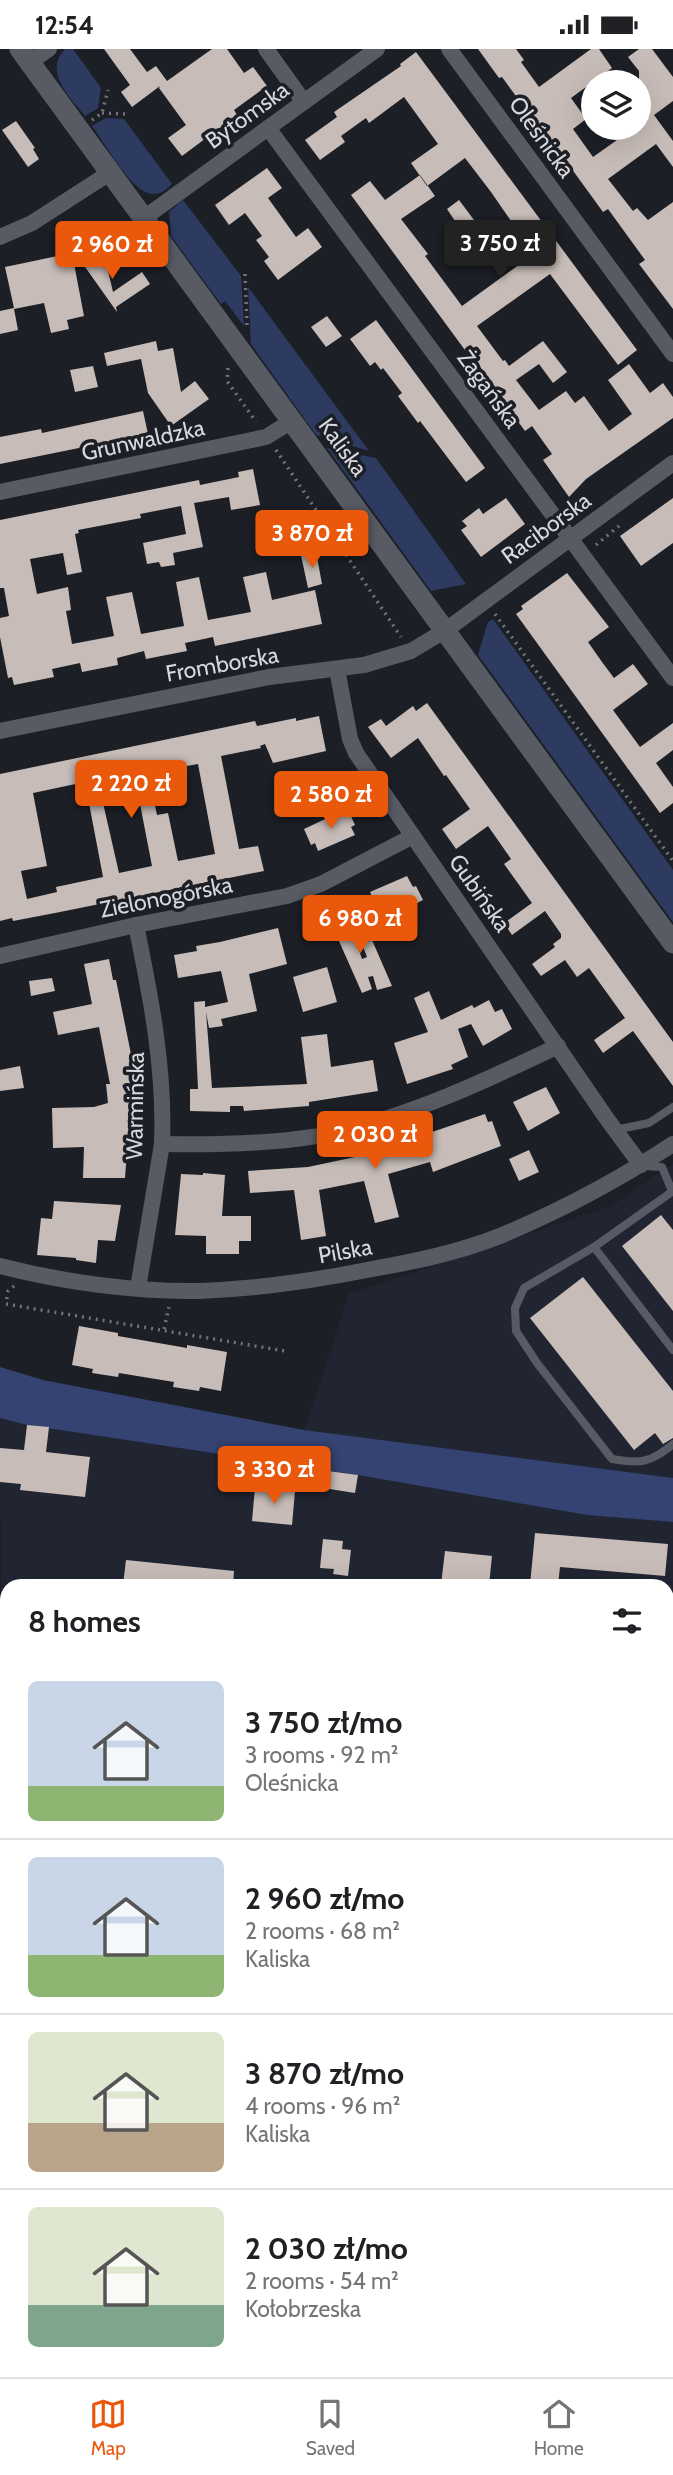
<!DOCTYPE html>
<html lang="en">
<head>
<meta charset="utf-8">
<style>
	:root { --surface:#fff; --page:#f2f2f2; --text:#202124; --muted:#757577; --line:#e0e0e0; --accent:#ea580c }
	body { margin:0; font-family:Cabin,sans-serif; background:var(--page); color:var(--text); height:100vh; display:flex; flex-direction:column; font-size:26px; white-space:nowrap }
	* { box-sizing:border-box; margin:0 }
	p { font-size:23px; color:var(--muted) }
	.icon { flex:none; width:38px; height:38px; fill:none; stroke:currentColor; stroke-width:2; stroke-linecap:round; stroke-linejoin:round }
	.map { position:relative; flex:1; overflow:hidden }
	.side { position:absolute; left:0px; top:1530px; width:674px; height:800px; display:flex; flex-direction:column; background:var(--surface); border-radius:21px 21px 0 0; box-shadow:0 7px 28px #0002 }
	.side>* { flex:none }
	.buttons { position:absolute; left:581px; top:21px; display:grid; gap:14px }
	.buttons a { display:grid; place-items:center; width:70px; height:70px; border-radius:50%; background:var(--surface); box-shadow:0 7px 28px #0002; font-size:35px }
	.price { position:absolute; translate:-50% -60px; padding:0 16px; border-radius:7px; background:var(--accent); color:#fff; font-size:23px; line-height:46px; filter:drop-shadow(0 2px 4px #0008) }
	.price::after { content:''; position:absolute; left:50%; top:42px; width:21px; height:16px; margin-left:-10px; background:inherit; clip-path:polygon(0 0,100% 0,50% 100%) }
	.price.on { background:#222; color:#fff }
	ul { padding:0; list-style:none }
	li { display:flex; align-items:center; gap:21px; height:175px; padding:0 28px }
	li+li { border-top:2px solid var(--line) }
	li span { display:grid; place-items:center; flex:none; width:196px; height:140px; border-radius:10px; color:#555 }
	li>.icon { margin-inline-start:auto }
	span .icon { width:84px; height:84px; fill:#fffc; stroke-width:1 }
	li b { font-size:30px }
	h2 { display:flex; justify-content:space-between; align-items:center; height:84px; padding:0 28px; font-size:30px }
	.status { display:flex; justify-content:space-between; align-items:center; height:49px; padding:0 35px; background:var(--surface); direction:ltr }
	.status svg { height:19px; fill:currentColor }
	.tabs { display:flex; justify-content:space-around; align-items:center; height:98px; border-top:2px solid var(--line); background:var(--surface); font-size:19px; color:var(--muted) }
	.tabs a { display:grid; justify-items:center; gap:4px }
	.tabs .on { color:var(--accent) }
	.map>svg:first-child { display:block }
	.built { fill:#212532 }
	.green { fill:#2d3b61 }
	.forest { fill:#344371 }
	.building { fill:#c7bcb7; fill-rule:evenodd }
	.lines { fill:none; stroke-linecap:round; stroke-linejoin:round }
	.path { stroke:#72747a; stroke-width:3.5; stroke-dasharray:2 5; stroke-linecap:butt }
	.lane { stroke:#585b64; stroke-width:8 }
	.street { stroke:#585b64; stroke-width:16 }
	.secondary { stroke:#585b64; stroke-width:21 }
	.primary { stroke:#6278bd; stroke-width:21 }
	.highway { stroke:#698bf9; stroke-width:21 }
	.labels { text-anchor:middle; stroke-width:7; stroke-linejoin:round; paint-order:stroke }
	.street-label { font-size:23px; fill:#d6d8dd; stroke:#1c1f26 }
</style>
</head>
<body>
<div class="status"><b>12:54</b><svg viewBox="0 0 49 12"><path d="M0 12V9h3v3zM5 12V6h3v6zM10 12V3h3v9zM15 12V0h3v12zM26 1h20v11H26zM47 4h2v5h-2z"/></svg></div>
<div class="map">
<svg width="673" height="2328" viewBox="0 0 673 2328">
	<rect width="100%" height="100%" fill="#1c1f26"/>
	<!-- built -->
	<g class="built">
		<polygon points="673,1115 673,1429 304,1381 349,1245 611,1157"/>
		<polygon points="0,1369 27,1376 358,1426 587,1466 673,1473 673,1599 667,1600 667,1536 7,1536 7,1573 1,1571"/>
	</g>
	<!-- green -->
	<g class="green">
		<path d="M 65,0 L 73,0 L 101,39 L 98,59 L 85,67 C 70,48 43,23 65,0 Z"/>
		<path d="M 106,69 L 124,70 L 172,135 C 167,140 161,145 153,145 C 132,145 105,94 92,77 Z"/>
		<polygon points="183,151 241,227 244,277 225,252 221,255 171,187 169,163"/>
		<polygon points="248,238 369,402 316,386 251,295"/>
		<polygon points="327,399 376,409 466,535 431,542"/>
		<polygon points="493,570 673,821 673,873 478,606 488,573"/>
	</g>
	<!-- forest -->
	<polygon class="forest" points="0,1318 43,1331 304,1381 673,1429 673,1473 587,1466 358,1426 27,1376 0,1369"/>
	<!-- building -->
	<g class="building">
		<polygon points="104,0 130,0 147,23 156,17 167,32 212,0 227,0 244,24 253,18 267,37 234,61 237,66 182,107 168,89 186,76 159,39 160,37 132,58 121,43 130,36"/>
		<polygon points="478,0 516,0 524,11 521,13 539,38 591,0 599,0 612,19 571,49 586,70 573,80 593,108 634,79 639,79 639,22 628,8 639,0 652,0 673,28 673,52 654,66 673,92 673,118 656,95 608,130 633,162 637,159 648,171 673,153 673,260 639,215 645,211 608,160 603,163 550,90 548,91 502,28 499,29"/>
		<polygon points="416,3 637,301 618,316 550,225 477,277 503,312 505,311 509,317 543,292 567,323 553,334 539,315 516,331 539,361 566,342 575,354 584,347 609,382 632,365 608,331 629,315 650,344 663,334 673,348 673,369 586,430 569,448 543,411 552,405 532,377 525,382 511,363 513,362 475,311 473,312 351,146 370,132 385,151 420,126 435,147 401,170 428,205 425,207 462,257 534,205 491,143 465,109 427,137 411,114 438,95 404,48 369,74 366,69 341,87 345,93 320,111 305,91 337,68 334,63 401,17 400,15"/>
		<polygon points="16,72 35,99 33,100 39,110 28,118 2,81"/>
		<polygon points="267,119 282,139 268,149 296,188 308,179 322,198 278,231 264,212 269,208 256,191 262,187 245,164 229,176 215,156"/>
		<polygon points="459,151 474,171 461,181 447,160"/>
		<polygon points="72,204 84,267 67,271 69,280 51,284 44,254 14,260 18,281 0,285 0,262 14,259 5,218"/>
		<polygon points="95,204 97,211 105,209 113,243 142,223 150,235 116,258 117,263 78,208"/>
		<polygon points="327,267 342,287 326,298 311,278"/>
		<polygon points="376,271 485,419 466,433 420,372 418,374 398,347 402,344 383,319 381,321 375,313 370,317 350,290"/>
		<polygon points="156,292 158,302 173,299 181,343 195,332 209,350 171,377 148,344 141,310 107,317 104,304"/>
		<polygon points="93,317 98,338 75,343 70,321"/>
		<polygon points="143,362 148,385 0,415 0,388 41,380 42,384"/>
		<polygon points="253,420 260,456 231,461 229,448 194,454 203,498 173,504 175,516 161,518 159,513 147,515 143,494 186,485 181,457 140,465 141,469 78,481 79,484 75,485 82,523 67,526 63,504 30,510 37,545 68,538 71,561 66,562 72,595 114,587 106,548 132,543 141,585 184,577 176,533 199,528 208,571 251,563 243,528 266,523 272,551 315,541 322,575 215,597 213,588 185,594 187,602 146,610 144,602 117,609 118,616 82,623 80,614 52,620 54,628 14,636 12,628 8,629 0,588 0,569 9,567 4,539 0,539 0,471 199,431 200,436 239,428 238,423"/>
		<polygon points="506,449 525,475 481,508 461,481 467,477 462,472 479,459 483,465"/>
		<polygon points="673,449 673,494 641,517 620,487"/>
		<polygon points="316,503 322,535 308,539 301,506"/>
		<polygon points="567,524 609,578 588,593 602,613 614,629 633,615 648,635 613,661 640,698 673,674 673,701 656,714 673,738 673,754 660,764 516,565 523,560 521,557"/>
		<polygon points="427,654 673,993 673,1037 633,982 603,1004 594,991 625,969 589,919 577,928 565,911 541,927 532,915 555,898 553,895 561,889 561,885 545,862 512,886 504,874 532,854 504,815 511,810 488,777 456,800 442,780 470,760 446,726 444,727 418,689 391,709 368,678 381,670 386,677 413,657 416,662"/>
		<path d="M 319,667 L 326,702 L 273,714 L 265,695 L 260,697 L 261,699 L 221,707 L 239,800 L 258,797 L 264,822 L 55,864 L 13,872 L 12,869 L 0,872 L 0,725 L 255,672 L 257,677 L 296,669 L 296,672 ZM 198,715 L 215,805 L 178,812 L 168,764 L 157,766 L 148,724 ZM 134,724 L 152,817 L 119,824 L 98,732 ZM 85,733 L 103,828 L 56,838 L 57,843 L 27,850 L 21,822 L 47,817 L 33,744 Z"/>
		<polygon points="342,762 344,766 349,763 355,776 351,778 355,786 318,802 315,794 311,796 304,780"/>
		<polygon points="407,827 413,838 416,837 423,851 401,862 398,860 382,868 370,843"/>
		<polygon points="342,860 347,875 350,874 362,910 367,908 362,895 372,891 392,937 377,941 373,927 368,928 372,940 362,944 327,865"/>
		<polygon points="278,879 287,915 249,925 257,962 221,970 223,977 209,979 206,963 212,1039 307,1035 301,988 327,985 331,1018 373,1011 378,1042 309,1053 309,1057 244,1062 243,1057 230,1057 230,1063 190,1062 190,1040 198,1040 194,953 205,952 205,958 228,953 221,922 178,929 174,906 197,902 196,897 220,893"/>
		<polygon points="109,910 113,931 116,931 133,1015 129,1015 134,1075 129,1075 125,1129 83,1129 84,1098 53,1099 52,1059 94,1058 108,1054 106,1035 110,1035 99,978 58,986 53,963 92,955 84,915"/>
		<polygon points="327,918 337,953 303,963 293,928"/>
		<polygon points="52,929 55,942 31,947 29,932"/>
		<polygon points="429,942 441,971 472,956 474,959 489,951 495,963 502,960 512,980 483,997 471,975 458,980 468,1008 451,1016 453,1020 407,1035 394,994 428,983 414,949"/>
		<polygon points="20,1017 24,1039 0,1042 0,1021"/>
		<polygon points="546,1038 560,1064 528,1082 513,1053"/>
		<polygon points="485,1065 488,1073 492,1072 501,1097 433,1123 430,1113 388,1125 399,1168 375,1174 364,1132 319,1141 326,1187 301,1191 294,1141 250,1144 248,1122 308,1118 383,1102 382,1100"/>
		<polygon points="529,1101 539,1123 519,1132 509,1110"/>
		<polygon points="203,1124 225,1126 222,1167 251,1167 251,1192 239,1192 239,1205 206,1205 206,1187 175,1186 181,1125 203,1126"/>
		<polygon points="54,1152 121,1156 115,1192 98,1191 96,1214 76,1211 76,1209 37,1206 41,1169 52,1170"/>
		<polygon points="661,1166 673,1181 673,1262 622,1197"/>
		<polygon points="583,1228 673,1342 673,1389 663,1395 655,1384 634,1401 530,1269"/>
		<polygon points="79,1277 118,1284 118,1287 187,1299 187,1296 227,1303 221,1342 200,1338 199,1342 173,1338 174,1333 119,1324 118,1328 92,1324 93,1320 72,1316"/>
		<polygon points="27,1376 49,1378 46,1403 90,1408 85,1448 20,1441 21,1435 0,1433 0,1399 24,1401"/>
		<polygon points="306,1419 358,1426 355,1444 304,1436"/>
		<polygon points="255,1438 295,1442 292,1476 252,1472"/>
		<polygon points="535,1484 668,1495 665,1527 560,1518 558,1536 530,1536"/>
		<polygon points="323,1490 343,1492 342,1500 351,1501 348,1527 333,1525 334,1520 320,1519"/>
		<polygon points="445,1502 492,1507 489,1536 441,1536"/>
		<polygon points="126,1511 234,1522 233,1536 123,1536"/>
	</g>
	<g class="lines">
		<!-- path -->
		<g class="path">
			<polyline points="102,64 126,65"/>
			<polyline points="92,71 102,64 108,41"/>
			<polyline points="245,225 247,277"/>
			<polyline points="228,319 227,332 256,373"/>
			<polyline points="276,401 401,588"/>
			<polyline points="596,496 620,476"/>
			<polyline points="495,565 673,812"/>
			<polyline points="14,1237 8,1242 6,1255 285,1302"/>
			<polyline points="164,1280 169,1258"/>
			<polyline points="0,2041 7,2042"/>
			<polyline points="0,2239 7,2240"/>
			<polyline points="667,2302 673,2302"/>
			<polyline points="296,2322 296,2328"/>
		</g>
		<!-- lane -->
		<g class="lane">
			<polyline points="615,1081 649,1074 673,1058"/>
			<polyline points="644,1117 662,1118 672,1142"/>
			<path d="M 673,1142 L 594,1198 L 524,1239 L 515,1259 L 516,1282 L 537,1314 L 612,1410 C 639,1415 651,1414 673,1395"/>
			<polyline points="594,1198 673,1301"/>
			<polyline points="0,1587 7,1591"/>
		</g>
		<!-- street -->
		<g class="street">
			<polyline points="266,0 304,53"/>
			<polyline points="449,0 673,305"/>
			<polyline points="30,13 49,0"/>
			<polyline points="268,79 673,629"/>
			<polyline points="144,169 377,0"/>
			<polyline points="0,188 32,174 111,123"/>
			<polyline points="0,443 266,388 292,372"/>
			<polyline points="337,620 350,690 356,704 607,1070 641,1116"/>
			<polyline points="0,682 269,628 364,616 411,602 446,581 673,414"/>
			<path d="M 136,876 C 151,949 165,1020 162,1095 L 138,1239"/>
			<polyline points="0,907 136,876 287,847 321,835 413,787"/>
			<path d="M 162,1095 C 214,1096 282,1095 333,1084 C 413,1066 485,1032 558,997"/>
			<path d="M 0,1217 C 62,1233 135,1243 199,1242 C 256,1240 312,1232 367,1221 C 412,1213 457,1204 500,1187 C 560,1162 620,1130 673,1095"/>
			<polyline points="667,2080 673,2081"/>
		</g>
		<!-- secondary -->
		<polyline class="secondary" points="20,0 673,894"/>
		<!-- primary -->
		<g class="primary">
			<polyline points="0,1635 7,1637"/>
			<polyline points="667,1640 673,1637"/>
		</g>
		<!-- highway -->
		<g class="highway">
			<polyline points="0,2112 7,2113"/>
			<polyline points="0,2151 7,2151"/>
			<polyline points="667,2177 673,2177"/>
			<polyline points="667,2215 673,2216"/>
		</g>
	</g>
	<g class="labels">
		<!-- street labels -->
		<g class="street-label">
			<text transform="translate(247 66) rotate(-36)" y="8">Bytomska</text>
			<text transform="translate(542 88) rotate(54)" y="8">Oleśnicka</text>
			<text transform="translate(489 340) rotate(54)" y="8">Żagańska</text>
			<text transform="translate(143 391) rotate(-12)" y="8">Grunwaldzka</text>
			<text transform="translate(343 398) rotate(54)" y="8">Kaliska</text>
			<text transform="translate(546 479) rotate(-36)" y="8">Raciborska</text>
			<text transform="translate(222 615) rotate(-10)" y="8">Fromborska</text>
			<text transform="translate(480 844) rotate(55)" y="8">Gubińska</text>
			<text transform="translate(166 848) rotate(-11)" y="8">Zielonogórska</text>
			<text transform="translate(135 1057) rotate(-89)" y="8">Warmińska</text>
			<text transform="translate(345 1202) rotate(-10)" y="8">Pilska</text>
		</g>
	</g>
</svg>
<div class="buttons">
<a><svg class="icon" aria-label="layers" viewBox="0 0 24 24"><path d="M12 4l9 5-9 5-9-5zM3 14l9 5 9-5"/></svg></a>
</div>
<b class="price on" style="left:500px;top:231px">3 750 zł</b>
<b class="price" style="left:112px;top:232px">2 960 zł</b>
<b class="price" style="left:312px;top:521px">3 870 zł</b>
<b class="price" style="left:131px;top:771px">2 220 zł</b>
<b class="price" style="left:331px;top:782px">2 580 zł</b>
<b class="price" style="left:360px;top:906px">6 980 zł</b>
<b class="price" style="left:375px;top:1122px">2 030 zł</b>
<b class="price" style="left:274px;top:1457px">3 330 zł</b>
<section class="side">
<h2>8 homes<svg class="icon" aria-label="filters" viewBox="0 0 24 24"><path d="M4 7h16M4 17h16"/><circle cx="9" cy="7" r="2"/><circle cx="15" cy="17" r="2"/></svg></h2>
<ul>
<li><span style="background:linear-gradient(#c9d6e8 75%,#8fb573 0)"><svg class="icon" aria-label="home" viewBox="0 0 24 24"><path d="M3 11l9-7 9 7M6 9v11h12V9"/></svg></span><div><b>3 750 zł/mo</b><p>3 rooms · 92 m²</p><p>Oleśnicka</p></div></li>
<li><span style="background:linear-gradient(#c9d6e8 70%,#8fb573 0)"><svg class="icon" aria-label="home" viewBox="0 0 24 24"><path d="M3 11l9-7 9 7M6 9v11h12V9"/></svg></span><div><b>2 960 zł/mo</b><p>2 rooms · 68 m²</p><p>Kaliska</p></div></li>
<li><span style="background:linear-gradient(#dfe7d0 65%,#b9a48a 0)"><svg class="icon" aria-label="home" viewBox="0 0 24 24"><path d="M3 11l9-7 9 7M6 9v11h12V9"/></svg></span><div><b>3 870 zł/mo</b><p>4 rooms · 96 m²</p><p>Kaliska</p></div></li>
<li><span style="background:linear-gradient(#dfe7d0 70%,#7fa58c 0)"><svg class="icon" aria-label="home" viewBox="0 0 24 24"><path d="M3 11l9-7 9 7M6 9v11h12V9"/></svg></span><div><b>2 030 zł/mo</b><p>2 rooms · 54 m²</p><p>Kołobrzeska</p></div></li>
</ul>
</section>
</div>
<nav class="tabs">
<a class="on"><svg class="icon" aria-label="map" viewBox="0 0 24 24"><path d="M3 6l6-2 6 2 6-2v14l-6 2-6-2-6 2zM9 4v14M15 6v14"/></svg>Map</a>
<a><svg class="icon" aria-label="saved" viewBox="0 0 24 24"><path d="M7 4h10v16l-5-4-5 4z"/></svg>Saved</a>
<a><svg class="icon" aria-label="home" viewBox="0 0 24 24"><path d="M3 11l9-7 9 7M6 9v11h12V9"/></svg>Home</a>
</nav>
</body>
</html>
